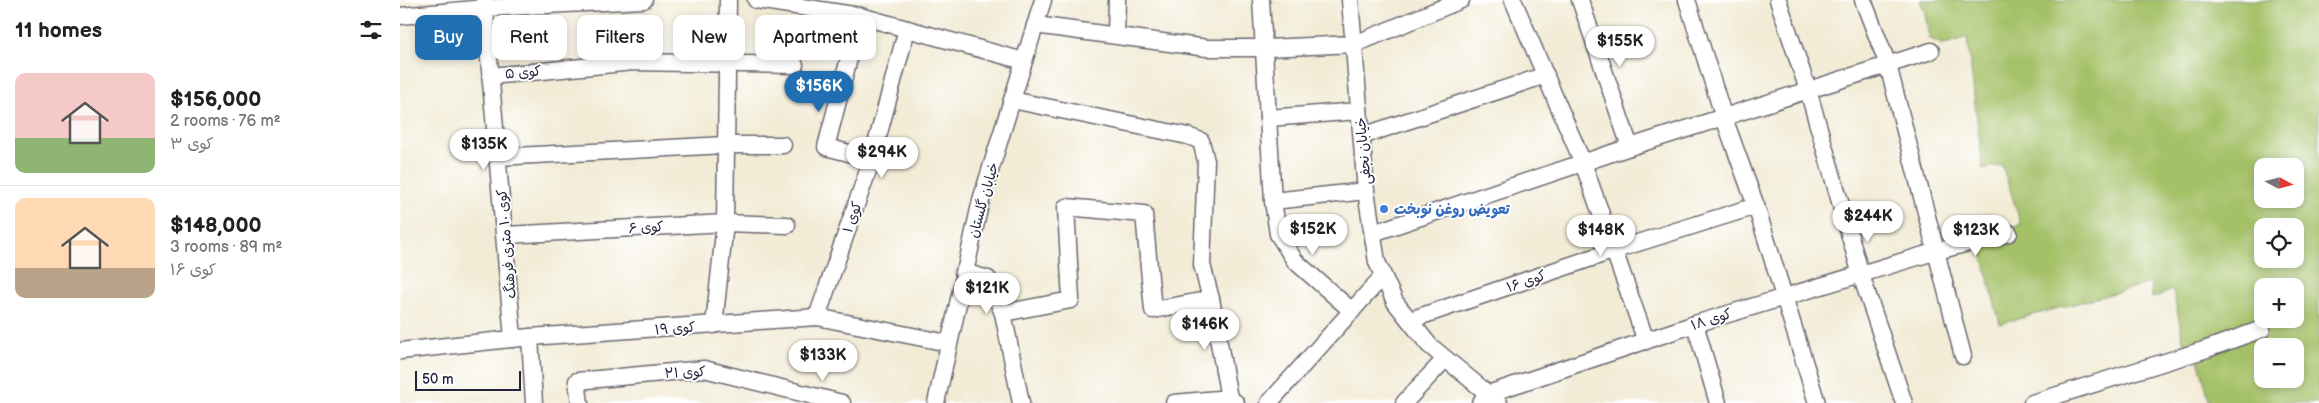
<!DOCTYPE html>
<html lang="en">
<head>
<meta charset="utf-8">
<style>
	:root { --surface:#fff; --page:#f2f2f2; --text:#202124; --muted:#757577; --line:#e0e0e0; --accent:#1f6fb2 }
	body { margin:0; font-family:"Balsamiq Sans","Playpen Sans Arabic",sans-serif; background:var(--page); color:var(--text); height:100vh; display:flex; flex-direction:column; font-size:19px; white-space:nowrap }
	* { box-sizing:border-box; margin:0 }
	p { font-size:16px; color:var(--muted) }
	.icon { flex:none; width:28px; height:28px; fill:none; stroke:currentColor; stroke-width:2; stroke-linecap:round; stroke-linejoin:round }
	.map { position:relative; flex:1; overflow:hidden }
	.sheet { display:flex; flex-direction:column; background:var(--surface); width:400px }
	.sheet>* { flex:none }
	.hud { position:absolute; left:15px; top:15px; width:475px; height:45px; display:flex; gap:10px }
	.needle { width:32px; rotate:97deg }
	.fabs { position:absolute; left:1854px; top:158px; display:grid; gap:10px }
	.fabs a { display:grid; place-items:center; width:50px; height:50px; border-radius:10px; background:var(--surface); box-shadow:0 2px 8px #0003; font-size:25px }
	.scale { position:absolute; left:15px; bottom:12px; width:106px; box-sizing:border-box; padding-left:5px; border:2px solid #22223b; border-top:0; font-size:14px; line-height:18px; white-space:nowrap; color:#22223b; -webkit-text-stroke:4px #fff; paint-order:stroke }
	.price { position:absolute; translate:-50% -42px; padding:0 11px; border-radius:18px; background:#fff; color:#222; font-size:16px; line-height:32px; filter:drop-shadow(0 1px 2px #0008) }
	.price::after { content:''; position:absolute; left:50%; top:30px; width:15px; height:11px; margin-left:-8px; background:inherit; clip-path:polygon(0 0,100% 0,50% 100%) }
	.price.on { background:var(--accent); color:#fff }
	ul { padding:0; list-style:none }
	li { display:flex; align-items:center; gap:15px; height:125px; padding:0 15px }
	li+li { border-top:1px solid var(--line) }
	li span { display:grid; place-items:center; flex:none; width:140px; height:100px; border-radius:10px; color:#555 }
	li>.icon { margin-inline-start:auto }
	span .icon { width:60px; height:60px; fill:#fffc; stroke-width:1 }
	li b { font-size:21px }
	h2 { display:flex; justify-content:space-between; align-items:center; height:60px; padding:0 15px; font-size:21px }
	.chip { padding:0 18px; border-radius:10px; background:var(--surface); box-shadow:0 2px 8px #0003; font-size:18px; line-height:45px }
	.chip.on { background:var(--accent); color:#fff }
	main { display:flex; flex:1; min-height:0 }
	.map>svg:first-child { display:block }
	.green { fill:#a4c167; stroke:#637251; fill-rule:evenodd }
	.lines { fill:none; stroke-linecap:round; stroke-linejoin:round }
	.minor-casing { stroke:#6b6871; stroke-width:19 }
	.minor { stroke:#fff; stroke-width:16 }
	.shop-dot { fill:#3f7fe0; stroke:#fff; stroke-width:2 }
	.labels { text-anchor:middle; stroke-width:4; stroke-linejoin:round; paint-order:stroke }
	.street-label { font-size:14px; fill:#22223b; stroke:#fff }
	.shop-label { font-size:14px; font-weight:bold; fill:#366cbe; stroke:#fff; text-anchor:start }
</style>
</head>
<body>
<main>
<section class="sheet">
<h2>11 homes<svg class="icon" aria-label="filters" viewBox="0 0 24 24"><path d="M4 7h16M4 17h16"/><circle cx="9" cy="7" r="2"/><circle cx="15" cy="17" r="2"/></svg></h2>
<ul>
<li><span style="background:linear-gradient(#f6c9c9 65%,#8fb573 0)"><svg class="icon" aria-label="home" viewBox="0 0 24 24"><path d="M3 11l9-7 9 7M6 9v11h12V9"/></svg></span><div><b>$156,000</b><p>2 rooms · 76 m²</p><p>کوی ۳</p></div></li>
<li><span style="background:linear-gradient(#ffd9b3 70%,#b9a48a 0)"><svg class="icon" aria-label="home" viewBox="0 0 24 24"><path d="M3 11l9-7 9 7M6 9v11h12V9"/></svg></span><div><b>$148,000</b><p>3 rooms · 89 m²</p><p>کوی ۱۶</p></div></li>
</ul>
</section>
<div class="map">
<svg width="1919" height="403" viewBox="0 0 1919 403">
	<rect width="100%" height="100%" fill="#fff"/>
	<filter id="ink" filterUnits="userSpaceOnUse"><feTurbulence type="fractalNoise" baseFrequency=".02" numOctaves="2"/><feDisplacementMap in="SourceGraphic" scale="10" xChannelSelector="R" yChannelSelector="G"/><feConvolveMatrix kernelMatrix="1 2 1 2 8 2 1 2 1" color-interpolation-filters="sRGB"/></filter>
	<filter id="wash" filterUnits="userSpaceOnUse"><feTurbulence type="fractalNoise" baseFrequency=".0096" numOctaves="4" result="noise"/><feDisplacementMap in="SourceGraphic" scale="20" xChannelSelector="R" yChannelSelector="G"/><feGaussianBlur stdDeviation="1.12" result="paint"/><feColorMatrix in="noise" values="0 0 0 0 0 0 0 0 0 0 0 0 0 0 0 0 0 1.4 0 .05"/><feComposite in="paint" operator="in"/></filter>
	<g filter="url(#wash)">
		<rect width="100%" height="100%" fill="#f2ebd5"/>
		<!-- green -->
		<path class="green" d="M 1520,0 L 1919,0 L 1919,403 L 1810,403 L 1795,348 L 1785,350 L 1773,290 L 1752,298 L 1751,283 L 1600,324 L 1578,239 L 1621,224 L 1602,165 L 1583,169 L 1567,37 L 1543,45 L 1529,38 L 1525,14 ZM 1862,166 L 1895,166 L 1895,199 L 1862,199 ZM 1862,226 L 1895,226 L 1895,259 L 1862,259 ZM 1862,286 L 1895,286 L 1895,319 L 1862,319 ZM 1862,346 L 1895,346 L 1895,379 L 1862,379 Z"/>
	</g>
	<g filter="url(#ink)">
		<g class="lines">
			<!-- minor casing -->
			<g class="minor-casing">
				<g id="minor">
					<polyline points="84,0 113,339"/>
					<polyline points="356,0 460,16 624,61"/>
					<polyline points="861,0 873,201 878,234 895,261 952,311"/>
					<polyline points="950,0 966,191 977,262 995,302 1029,345 1099,403"/>
					<polyline points="1113,0 1183,163 1246,341"/>
					<polyline points="1180,0 1230,147"/>
					<polyline points="1287,0 1324,118 1356,206 1417,403"/>
					<polyline points="1378,0 1408,90 1461,275 1504,403"/>
					<polyline points="1463,0 1488,65 1563,356"/>
					<polyline points="0,16 85,8 244,0"/>
					<polyline points="460,16 426,147 472,159"/>
					<polyline points="635,25 807,48 866,48 955,44 1061,0"/>
					<polyline points="716,34 717,0"/>
					<polyline points="91,76 233,62 395,65"/>
					<polyline points="612,100 788,136 801,141 806,161 802,265 811,299 829,398"/>
					<polyline points="868,118 959,111"/>
					<polyline points="962,136 1146,75"/>
					<polyline points="98,157 326,145 383,145"/>
					<polyline points="873,201 966,191"/>
					<polyline points="973,233 1230,147 1531,51"/>
					<polyline points="106,235 325,223 387,225"/>
					<polyline points="563,272 588,279 603,313"/>
					<polyline points="417,317 472,159 507,29"/>
					<polyline points="1010,320 1215,250 1356,206"/>
					<polyline points="1295,324 1318,403"/>
					<polyline points="314,325 325,223 328,0"/>
					<polyline points="130,337 134,403"/>
					<polyline points="0,351 130,337 417,317 548,343"/>
					<polyline points="180,403 177,381 304,369 442,403"/>
					<polyline points="536,403 581,200 643,0"/>
					<polyline points="621,403 603,313 671,300 666,207 744,214 753,310 811,299"/>
					<polyline points="774,403 829,398 836,403"/>
					<polyline points="869,403 983,276"/>
					<polyline points="1004,403 1045,359"/>
					<polyline points="1080,403 1088,394 1295,324 1537,251 1609,233"/>
					<polyline points="1632,403 1807,349 1862,329"/>
				</g>
			</g>
			<!-- minor -->
			<use href="#minor" class="minor"/>
		</g>
	</g>
	<!-- markers -->
	<circle class="shop-dot" cx="984" cy="209" r="5"/>
	<g class="labels">
		<!-- street labels -->
		<g class="street-label">
			<text transform="translate(123 72) rotate(-5)" y="5">کوی ۵</text>
			<text transform="translate(963 151) rotate(-95)" y="5">خیابان نجفی</text>
			<text transform="translate(583 200) rotate(-74)" y="5">خیابان گلستان</text>
			<text transform="translate(452 217) rotate(-71)" y="5">کوی ۱</text>
			<text transform="translate(246 227) rotate(-3)" y="5">کوی ۶</text>
			<text transform="translate(106 244) rotate(-95)" y="5">کوی ۱۰ متری فرهنگ</text>
			<text transform="translate(1126 281) rotate(-19)" y="5">کوی ۱۶</text>
			<text transform="translate(1311 319) rotate(-18)" y="5">کوی ۱۸</text>
			<text transform="translate(275 328) rotate(-4)" y="5">کوی ۱۹</text>
			<text transform="translate(285 372) rotate(-2)" y="5">کوی ۲۱</text>
		</g>
		<!-- shop labels -->
		<g class="shop-label">
			<text x="994" y="214">تعویض روغن نوبخت</text>
		</g>
	</g>
</svg>
<div class="fabs">
<a><svg class="needle" viewBox="-14 -14 28 28"><path d="M0-13l5 13h-10z" fill="#e53935"/><path d="M0 13l5-13h-10z" fill="#757577"/></svg></a>
<a><svg class="icon" aria-label="locate" viewBox="0 0 24 24"><circle cx="12" cy="12" r="6"/><path d="M12 2v4M12 18v4M2 12h4M18 12h4"/></svg></a>
<a>+</a>
<a>−</a>
</div>
<div class="scale">50 m</div>
<b class="price" style="left:1220px;top:68px">$155K</b>
<b class="price on" style="left:419px;top:113px">$156K</b>
<b class="price" style="left:84px;top:171px">$135K</b>
<b class="price" style="left:482px;top:179px">$294K</b>
<b class="price" style="left:1468px;top:243px">$244K</b>
<b class="price" style="left:913px;top:256px">$152K</b>
<b class="price" style="left:1201px;top:257px">$148K</b>
<b class="price" style="left:1576px;top:257px">$123K</b>
<b class="price" style="left:587px;top:315px">$121K</b>
<b class="price" style="left:805px;top:351px">$146K</b>
<b class="price" style="left:423px;top:382px">$133K</b>
<div class="hud">
<a class="chip on">Buy</a>
<a class="chip">Rent</a>
<a class="chip">Filters</a>
<a class="chip">New</a>
<a class="chip">Apartment</a>
</div>
</div>
</main>
</body>
</html>
